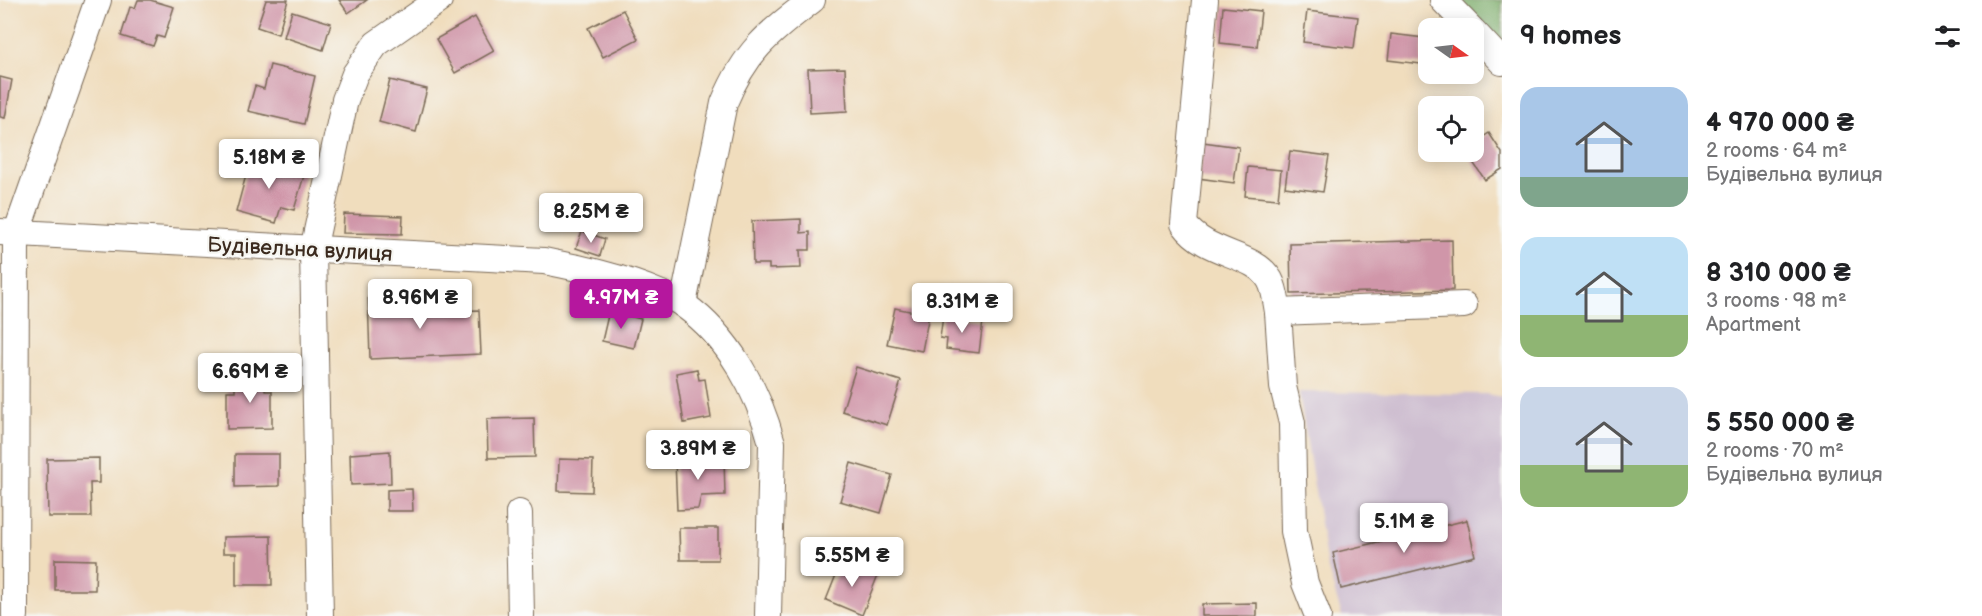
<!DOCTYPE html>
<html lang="en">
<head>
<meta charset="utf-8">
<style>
	:root { --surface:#fff; --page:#f2f2f2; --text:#202124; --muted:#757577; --accent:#b5179e }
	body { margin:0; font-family:"Balsamiq Sans",sans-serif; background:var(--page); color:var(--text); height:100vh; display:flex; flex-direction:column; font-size:22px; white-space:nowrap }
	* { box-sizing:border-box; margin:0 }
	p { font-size:20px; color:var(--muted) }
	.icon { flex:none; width:33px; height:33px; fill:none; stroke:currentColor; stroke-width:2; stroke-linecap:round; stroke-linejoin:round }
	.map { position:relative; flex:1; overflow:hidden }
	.sheet { display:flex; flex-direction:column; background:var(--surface); width:480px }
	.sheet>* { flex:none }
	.needle { width:39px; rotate:104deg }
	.tools { position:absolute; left:1418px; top:18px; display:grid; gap:12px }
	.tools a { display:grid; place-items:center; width:66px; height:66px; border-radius:12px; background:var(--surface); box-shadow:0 3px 15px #0003; font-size:30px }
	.price { position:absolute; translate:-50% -51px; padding:0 14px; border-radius:6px; background:#fff; color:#222; font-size:20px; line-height:39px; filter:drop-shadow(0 2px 3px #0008) }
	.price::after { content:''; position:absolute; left:50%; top:36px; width:18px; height:14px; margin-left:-9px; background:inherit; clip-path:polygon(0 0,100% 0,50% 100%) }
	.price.on { background:var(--accent); color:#fff }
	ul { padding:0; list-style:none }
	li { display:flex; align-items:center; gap:18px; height:150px; padding:0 18px }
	li span { display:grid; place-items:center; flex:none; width:168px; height:120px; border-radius:18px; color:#555 }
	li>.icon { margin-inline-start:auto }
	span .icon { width:72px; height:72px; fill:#fffc; stroke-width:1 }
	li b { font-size:26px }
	h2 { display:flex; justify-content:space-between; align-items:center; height:72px; padding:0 18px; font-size:26px }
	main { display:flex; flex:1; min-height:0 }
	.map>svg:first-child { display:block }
	.industrial { fill:#cebed0 }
	.forest { fill:#78aa66; stroke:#5a6a42; stroke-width:1.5 }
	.building { fill:#d096a9 }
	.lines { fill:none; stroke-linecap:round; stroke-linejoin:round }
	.minor-casing { stroke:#7a6956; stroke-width:28 }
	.minor { stroke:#fff; stroke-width:26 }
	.labels { text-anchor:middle; stroke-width:4.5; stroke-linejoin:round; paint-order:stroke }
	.street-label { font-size:21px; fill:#3b2a1e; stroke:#f6f6f2 }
</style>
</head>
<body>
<main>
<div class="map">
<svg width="1502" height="616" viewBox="0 0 1502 616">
	<rect width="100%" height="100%" fill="#f6f6f2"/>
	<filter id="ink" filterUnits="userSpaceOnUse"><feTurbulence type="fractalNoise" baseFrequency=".0167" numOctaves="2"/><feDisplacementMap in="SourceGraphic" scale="12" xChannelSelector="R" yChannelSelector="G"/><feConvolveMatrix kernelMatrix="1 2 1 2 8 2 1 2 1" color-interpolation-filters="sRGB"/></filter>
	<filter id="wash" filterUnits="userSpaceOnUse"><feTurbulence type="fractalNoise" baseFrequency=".008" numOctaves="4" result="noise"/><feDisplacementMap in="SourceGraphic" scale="24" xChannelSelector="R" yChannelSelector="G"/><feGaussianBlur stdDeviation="1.35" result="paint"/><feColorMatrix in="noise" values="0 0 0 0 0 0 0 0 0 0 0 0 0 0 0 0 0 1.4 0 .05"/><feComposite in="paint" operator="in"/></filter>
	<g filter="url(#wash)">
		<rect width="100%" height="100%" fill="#f0ddbd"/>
		<!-- industrial -->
		<polygon class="industrial" points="1299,392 1486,394 1502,397 1502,616 1342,616 1327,566"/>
		<!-- forest -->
		<polygon class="forest" points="1443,0 1502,0 1502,62"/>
		<g id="blocks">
			<!-- building -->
			<g class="building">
				<polygon points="138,0 150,0 174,7 164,38 157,36 153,46 121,36 130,7 135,8"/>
				<polygon points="266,0 288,0 278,34 257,27"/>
				<polygon points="339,0 367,0 348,13"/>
				<polygon points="1223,7 1261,11 1257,47 1220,43"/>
				<polygon points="623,10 638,39 603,57 588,28"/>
				<polygon points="292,11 331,23 323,50 284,37"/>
				<polygon points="1307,11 1358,17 1354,48 1303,42"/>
				<polygon points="475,17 494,51 455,73 436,39"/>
				<polygon points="1391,34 1424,38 1421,64 1388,60"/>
				<polygon points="270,65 315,76 304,124 248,111 255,86 264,89"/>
				<polygon points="845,68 847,111 810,113 808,69"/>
				<polygon points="0,77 12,80 5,118 0,117"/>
				<polygon points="390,80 427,89 416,132 379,122"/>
				<polygon points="1489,133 1502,153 1502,169 1485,180 1466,152 1473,152 1473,144"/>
				<polygon points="1203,142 1239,147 1234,183 1198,178"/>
				<polygon points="1290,151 1329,156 1323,192 1285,187"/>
				<polygon points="251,157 305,172 294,210 281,207 276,223 236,212"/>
				<polygon points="1248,167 1281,170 1278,199 1245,196"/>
				<polygon points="344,214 403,216 402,234 343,233"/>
				<polygon points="801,219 801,233 810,232 810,250 800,250 801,268 769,269 769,264 753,264 752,221"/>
				<polygon points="582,231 605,239 600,256 576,248"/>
				<polygon points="1452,240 1453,290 1291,294 1290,244"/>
				<polygon points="419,295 420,312 479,310 481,354 370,359 368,297"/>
				<polygon points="895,308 929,315 922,351 887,344"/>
				<polygon points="609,311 641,319 634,348 602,341"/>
				<polygon points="943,316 983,321 979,353 946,349 947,339 940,338"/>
				<polygon points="856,367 901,381 887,425 842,411"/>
				<polygon points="697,369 699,380 705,379 711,418 684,423 676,373"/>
				<polygon points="235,376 265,376 265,391 272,391 272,428 227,429 227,391 235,391"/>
				<polygon points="534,418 535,457 488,458 487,419"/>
				<polygon points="390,451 391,483 351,485 350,454"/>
				<polygon points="235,454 279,454 279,486 235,487"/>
				<polygon points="99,458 99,483 90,483 91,517 48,517 47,459"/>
				<polygon points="724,458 725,495 701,496 698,509 677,510 675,460"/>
				<polygon points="559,459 593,460 592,492 558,491"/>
				<polygon points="851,463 892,475 881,513 840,501"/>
				<polygon points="412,489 413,511 387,511 387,490"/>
				<polygon points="1467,520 1475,556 1341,589 1333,553"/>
				<polygon points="679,528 718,528 718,560 680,560"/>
				<polygon points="271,536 272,585 236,585 236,553 223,553 223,537"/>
				<polygon points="55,559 96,560 95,590 55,590"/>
				<polygon points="842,560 878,575 862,615 826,600"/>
				<polygon points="1257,603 1257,616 1202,616 1202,604"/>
			</g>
		</g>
	</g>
	<g filter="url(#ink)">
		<use href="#blocks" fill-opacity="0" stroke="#7a6956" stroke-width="1.5"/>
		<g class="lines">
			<!-- minor casing -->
			<g class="minor-casing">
				<g id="minor">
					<path d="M 1205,0 L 1184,224 C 1207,256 1254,252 1270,280 C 1275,289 1276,301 1278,312"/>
					<polyline points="1443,0 1470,28"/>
					<polyline points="1473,31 1502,62"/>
					<path d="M 0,232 L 544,261 C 584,269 622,277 659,293 C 667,297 677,299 684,305 C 729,337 758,391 772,443 L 768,616"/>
					<path d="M 683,304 L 724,103 C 746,50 768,34 812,0"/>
					<polyline points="519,513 521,616"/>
					<polyline points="15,616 16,234 98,0"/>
					<polyline points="320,616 313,250 345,100 355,74 376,44 439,0"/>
					<polyline points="1318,616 1305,583 1294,531 1292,423 1283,387 1278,312 1464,305"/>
				</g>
			</g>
			<!-- minor -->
			<use href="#minor" class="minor"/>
		</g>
	</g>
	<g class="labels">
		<!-- street labels -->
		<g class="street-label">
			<text transform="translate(300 249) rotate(3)" y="7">Будівельна вулиця</text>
		</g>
	</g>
</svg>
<div class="tools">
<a><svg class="needle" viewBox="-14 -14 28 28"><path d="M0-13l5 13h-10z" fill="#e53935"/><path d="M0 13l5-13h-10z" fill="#757577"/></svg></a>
<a><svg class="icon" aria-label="locate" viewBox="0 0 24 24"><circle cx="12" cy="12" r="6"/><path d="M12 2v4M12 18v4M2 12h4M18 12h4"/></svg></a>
</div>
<b class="price" style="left:269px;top:190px">5.18M ₴</b>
<b class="price" style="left:591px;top:244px">8.25M ₴</b>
<b class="price" style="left:420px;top:330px">8.96M ₴</b>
<b class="price on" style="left:621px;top:330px">4.97M ₴</b>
<b class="price" style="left:962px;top:334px">8.31M ₴</b>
<b class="price" style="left:250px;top:404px">6.69M ₴</b>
<b class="price" style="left:698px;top:481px">3.89M ₴</b>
<b class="price" style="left:1404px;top:554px">5.1M ₴</b>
<b class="price" style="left:852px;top:588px">5.55M ₴</b>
</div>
<section class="sheet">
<h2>9 homes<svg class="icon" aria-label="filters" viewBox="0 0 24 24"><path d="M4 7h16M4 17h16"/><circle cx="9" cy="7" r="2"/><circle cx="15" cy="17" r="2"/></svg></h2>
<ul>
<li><span style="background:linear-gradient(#a9c7e8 75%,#7fa58c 0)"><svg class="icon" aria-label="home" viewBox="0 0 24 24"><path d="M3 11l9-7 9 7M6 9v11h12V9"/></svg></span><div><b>4 970 000 ₴</b><p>2 rooms · 64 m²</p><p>Будівельна вулиця</p></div></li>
<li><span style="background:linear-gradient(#bfe0f5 65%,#8fb573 0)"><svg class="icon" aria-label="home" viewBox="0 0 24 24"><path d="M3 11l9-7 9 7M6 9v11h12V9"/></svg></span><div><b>8 310 000 ₴</b><p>3 rooms · 98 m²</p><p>Apartment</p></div></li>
<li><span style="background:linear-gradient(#c9d6e8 65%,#8fb573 0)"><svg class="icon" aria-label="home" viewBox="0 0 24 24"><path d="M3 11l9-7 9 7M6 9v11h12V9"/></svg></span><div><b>5 550 000 ₴</b><p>2 rooms · 70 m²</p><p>Будівельна вулиця</p></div></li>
</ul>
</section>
</main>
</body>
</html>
